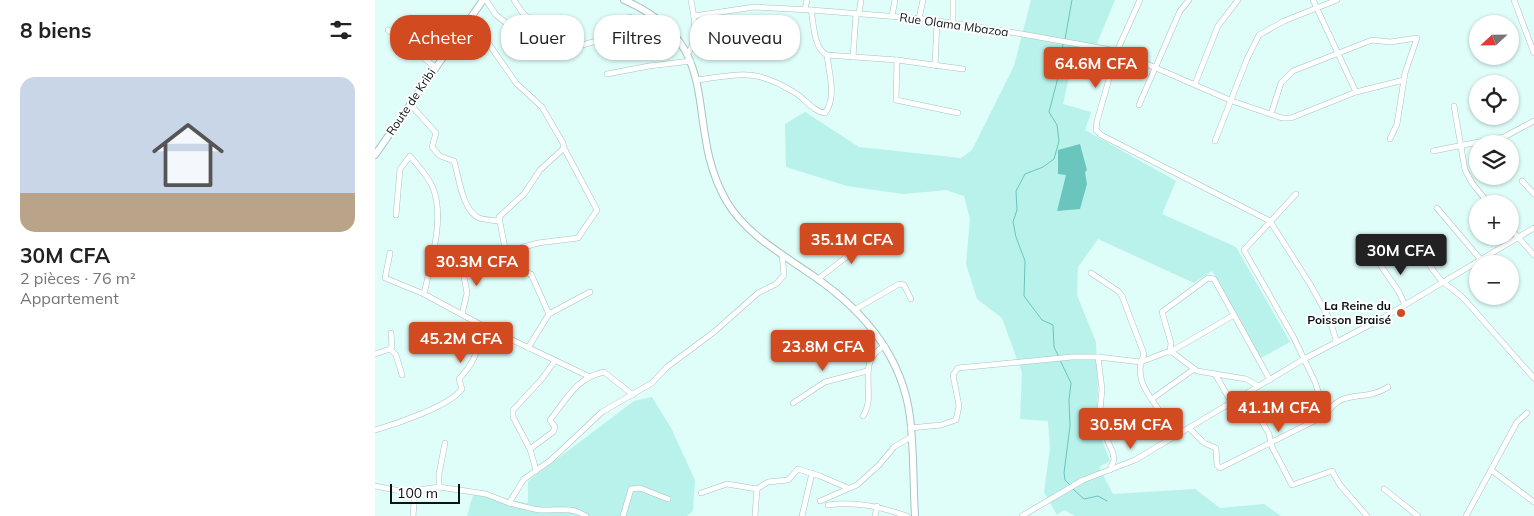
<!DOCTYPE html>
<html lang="fr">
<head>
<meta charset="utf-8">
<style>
	:root { --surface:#fff; --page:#f2f2f2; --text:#222; --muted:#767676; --line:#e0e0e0; --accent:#d24a1f }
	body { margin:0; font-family:Mulish,sans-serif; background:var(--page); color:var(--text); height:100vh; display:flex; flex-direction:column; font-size:19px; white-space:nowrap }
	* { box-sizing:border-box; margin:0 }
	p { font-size:16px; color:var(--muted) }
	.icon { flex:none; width:28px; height:28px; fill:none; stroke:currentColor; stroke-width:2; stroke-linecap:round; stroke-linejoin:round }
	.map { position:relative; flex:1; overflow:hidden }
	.details { display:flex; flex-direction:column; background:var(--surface); width:375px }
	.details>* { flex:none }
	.banner { position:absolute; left:15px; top:15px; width:475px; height:45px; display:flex; gap:10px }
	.needle { width:32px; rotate:248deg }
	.buttons { position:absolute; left:1094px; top:15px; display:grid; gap:10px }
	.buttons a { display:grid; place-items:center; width:50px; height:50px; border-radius:50%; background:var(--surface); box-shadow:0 1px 4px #0004; font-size:25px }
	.scale { position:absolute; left:15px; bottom:12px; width:70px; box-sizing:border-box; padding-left:5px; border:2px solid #0a1413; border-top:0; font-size:14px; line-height:18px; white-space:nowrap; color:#0a1413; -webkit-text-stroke:4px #fff; paint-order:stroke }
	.price { position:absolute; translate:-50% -42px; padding:0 11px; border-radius:5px; background:var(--accent); color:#fff; font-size:16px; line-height:32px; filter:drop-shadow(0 1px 2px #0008) }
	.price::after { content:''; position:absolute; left:50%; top:30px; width:15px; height:11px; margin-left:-8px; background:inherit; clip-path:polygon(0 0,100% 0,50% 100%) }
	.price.selected { background:#222; color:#fff }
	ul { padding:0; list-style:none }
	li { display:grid; align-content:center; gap:10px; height:265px; padding:0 20px }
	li+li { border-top:1px solid var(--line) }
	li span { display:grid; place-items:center; height:155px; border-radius:15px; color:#555 }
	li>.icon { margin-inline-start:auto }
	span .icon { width:90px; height:90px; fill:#fffc; stroke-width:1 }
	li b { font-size:21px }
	h2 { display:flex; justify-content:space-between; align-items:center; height:60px; padding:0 20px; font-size:21px }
	.chip { padding:0 18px; border-radius:20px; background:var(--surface); box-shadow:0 1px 4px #0004; font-size:18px; line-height:45px }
	.chip.selected { background:var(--accent); color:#fff }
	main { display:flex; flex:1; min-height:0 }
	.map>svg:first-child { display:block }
	.green { fill:#b8f2eb }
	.water { fill:#6ac5bc }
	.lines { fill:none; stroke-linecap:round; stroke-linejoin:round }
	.stream { stroke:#6ac5bc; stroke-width:1 }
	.minor-casing { stroke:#a6c3bf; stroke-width:6 }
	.major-casing { stroke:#a6c3bf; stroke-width:8 }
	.minor { stroke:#fff; stroke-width:5 }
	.major { stroke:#fff; stroke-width:6 }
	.poi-dot { fill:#d24a1f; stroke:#fff; stroke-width:2 }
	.labels { text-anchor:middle; stroke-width:4; stroke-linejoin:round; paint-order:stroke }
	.street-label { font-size:12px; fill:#0a1413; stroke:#fff }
	.poi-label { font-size:12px; font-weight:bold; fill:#0a1413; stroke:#fff; text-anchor:end }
</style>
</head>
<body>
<main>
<section class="details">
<h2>8 biens<svg class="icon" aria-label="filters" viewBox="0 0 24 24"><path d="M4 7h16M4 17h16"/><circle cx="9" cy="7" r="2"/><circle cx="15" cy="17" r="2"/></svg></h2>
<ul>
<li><span style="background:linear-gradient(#c9d6e8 75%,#b9a48a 0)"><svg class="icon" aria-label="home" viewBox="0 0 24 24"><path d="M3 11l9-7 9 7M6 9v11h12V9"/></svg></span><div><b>30M CFA</b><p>2 pièces · 76 m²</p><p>Appartement</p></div></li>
</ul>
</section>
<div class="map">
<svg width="1159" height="516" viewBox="0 0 1159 516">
	<rect width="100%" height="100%" fill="#dffdf9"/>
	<!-- green -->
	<g class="green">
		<polygon points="656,0 740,0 718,53 716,80 694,78 688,104 716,112 710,130 801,181 787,214 861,247 915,342 886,358 837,271 819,283 723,239 703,267 702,295 721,342 723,390 721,425 735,461 724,467 738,494 820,489 845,508 889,504 906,516 700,516 689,510 682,515 669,492 675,448 673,421 645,419 647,373 627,318 602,299 591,264 595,219 589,196 571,190 528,194 472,186 411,167 410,124 430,112 484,147 586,158 597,150 639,66"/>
		<polygon points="277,397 296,428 320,480 318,511 312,516 92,516 98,495 153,503 153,481 259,401"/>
	</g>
	<!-- water -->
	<polygon class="water" points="705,144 712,170 710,172 712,184 705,209 682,211 691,175 683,174 683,150"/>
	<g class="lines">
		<!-- stream -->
		<g class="stream">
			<polyline points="690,39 697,0"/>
			<polyline points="684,357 679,347 678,325 667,320 649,296 650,261 641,237 638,222 642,210 641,191 650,174 668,167 679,159 684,141 682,125 674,112 686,66 688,43"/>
			<polyline points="685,360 696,383 694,400 695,426 689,473 690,480 696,486"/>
			<polyline points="698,489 709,499 723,496 732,501"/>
		</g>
		<!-- minor casing -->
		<g class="minor-casing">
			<g id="minor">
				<polyline points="111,0 121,15 134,25 153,47 160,51 173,44 173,38 147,12 139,0"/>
				<polyline points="578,0 578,24"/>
				<polyline points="765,0 742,51 722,121 721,130 726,135 895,221 935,284 955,320 961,340"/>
				<polyline points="938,0 981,92"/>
				<polyline points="1139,0 1159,53"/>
				<polyline points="430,9 432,0"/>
				<path d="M 436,10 C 439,23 438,48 452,55 L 522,60 L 588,69"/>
				<polyline points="484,14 486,0"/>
				<polyline points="319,16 379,7 436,10 550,19 641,33 742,51 857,101 907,118 916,118 981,92 1029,80"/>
				<polyline points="517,16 520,0"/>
				<polyline points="544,19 548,0"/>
				<polyline points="88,25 114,44 141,83 167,107 188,143 189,148 165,170 149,194 124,217 134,269 156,274 174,314"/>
				<polyline points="13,30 60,67"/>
				<polyline points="200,47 236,37 255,17 287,36 300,36"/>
				<path d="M 313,53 C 324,39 319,16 316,0"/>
				<polyline points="478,57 481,14"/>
				<polyline points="522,60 521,100 583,113"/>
				<polyline points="560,66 562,21"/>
				<polyline points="232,74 274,66 316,61"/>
				<path d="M 322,80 C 367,74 381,68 422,94 C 431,100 439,112 450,113 C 462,98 454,73 452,55"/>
				<polyline points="820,84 843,26 863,0"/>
				<path d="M 35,104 L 61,133 L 57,147 L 65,156 L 79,161 C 84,177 87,210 104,218 C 110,220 117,220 123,221"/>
				<polyline points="764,105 805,11 814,0"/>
				<polyline points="1079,106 1090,170 1097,183 1114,204"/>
				<polyline points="896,114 906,83 918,71 997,40 1015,42 1042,38 1030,73 1022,124 1015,139"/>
				<polyline points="840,141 872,59 884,35 909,21 962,0"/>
				<polyline points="1058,151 1129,137 1159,121"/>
				<polyline points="1147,181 1159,194"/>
				<polyline points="921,194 869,250 919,338 940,382 951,415"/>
				<polyline points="1062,208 1106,260"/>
				<path d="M 21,215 L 25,169 L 35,156 C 43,166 53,176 58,188 C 70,218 56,262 49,294 L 108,326 L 213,376"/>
				<polyline points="1135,228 1159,255"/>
				<path d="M 1039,247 C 1052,258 1055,268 1066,280 C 1073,287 1083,292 1090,300 L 1159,378"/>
				<polyline points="131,252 163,243 203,238 222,210 189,148"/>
				<polyline points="15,253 10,278 49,294"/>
				<polyline points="1002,260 1024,292 1030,305"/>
				<path d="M 716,273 L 743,291 L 747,296 L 769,354 C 751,392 801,410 790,439"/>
				<polygon points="833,278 839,279 859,315 795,352 796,343 787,312"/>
				<polyline points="443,279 470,258 494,234"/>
				<polyline points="481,309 524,284 529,285 536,299"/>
				<polyline points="87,314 92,293 87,266 111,258"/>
				<polyline points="859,315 895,380"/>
				<polyline points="153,348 174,314 215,292"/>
				<polyline points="15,349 21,355 27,375"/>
				<polyline points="0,354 15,349 17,346 16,333"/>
				<polyline points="723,357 727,389 724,421 738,453 739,460 735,470"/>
				<polyline points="840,374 854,398 859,401"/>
				<polyline points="871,394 894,434 897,447 917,485 957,471 965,485 992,516"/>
				<polyline points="777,399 819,369"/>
				<polyline points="418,403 450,382 492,371"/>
				<path d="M 488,416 C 503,394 479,361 510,346"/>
				<polyline points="535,428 566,425 581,420 584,406 578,375 583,368 697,357 723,357 766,362 792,352 797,352 822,371 871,379 883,386"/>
				<path d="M 814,428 L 829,443 L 841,448 L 842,465 L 845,468 L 951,415 C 967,387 990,403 1013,387"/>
				<path d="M 0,430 C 21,424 75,406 87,389 L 84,379 C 102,360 101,351 109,327"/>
				<path d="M 155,449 L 178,432 L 180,427 L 175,420 C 192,399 201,378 229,372 L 258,395"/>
				<polyline points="161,470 155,449 138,417 138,410 166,380 180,361"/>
				<polyline points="1116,470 1159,502"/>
				<polyline points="0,486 30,492 64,487 64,474 70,443"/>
				<polyline points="64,487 111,494 134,503 149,479 176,460 227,412 277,383 292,367 339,332 383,293 401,284 409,275 407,254"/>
				<polyline points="1009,489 1043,516"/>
				<polyline points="326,493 352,484 382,489 393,482 413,480 423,469 445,476 473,488"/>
				<polyline points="445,501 482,485 504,465 519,447 536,437"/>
				<path d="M 134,503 C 144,505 155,509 165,510 C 182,511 196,506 211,516"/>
				<path d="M 453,505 C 482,501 505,507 532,516"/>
				<polyline points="38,516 40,491"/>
				<polyline points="248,516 256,489 265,488 293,499"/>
				<polyline points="380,516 382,489"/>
				<polyline points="427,516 437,473"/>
				<polyline points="500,516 502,506"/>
				<polyline points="647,516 708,480 760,460 929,359 1008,318 1159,228"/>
				<polyline points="1091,516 1142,422 1152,413"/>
			</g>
		</g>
		<!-- major casing -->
		<g class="major-casing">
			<g id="major">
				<path d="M 249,0 C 355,46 306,124 352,202 C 371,234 407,254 437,275 C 487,309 527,355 535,417 C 539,450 538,483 540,516"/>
				<polyline points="0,155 108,0"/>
			</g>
		</g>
		<!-- minor -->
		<use href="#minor" class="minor"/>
		<!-- major -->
		<use href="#major" class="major"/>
	</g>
	<!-- markers -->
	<circle class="poi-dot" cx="1026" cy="313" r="5"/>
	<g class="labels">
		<!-- street labels -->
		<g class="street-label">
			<text transform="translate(579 25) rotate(8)" y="4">Rue Olama Mbazoa</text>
			<text transform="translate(36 102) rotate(-56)" y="4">Route de Kribi</text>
		</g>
		<!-- poi labels -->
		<g class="poi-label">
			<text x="1016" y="310">La Reine du<tspan x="1016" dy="14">Poisson Braisé</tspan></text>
		</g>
	</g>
</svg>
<div class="buttons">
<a><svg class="needle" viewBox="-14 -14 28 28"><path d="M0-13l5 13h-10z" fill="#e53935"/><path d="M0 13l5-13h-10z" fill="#767676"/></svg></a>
<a><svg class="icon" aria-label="locate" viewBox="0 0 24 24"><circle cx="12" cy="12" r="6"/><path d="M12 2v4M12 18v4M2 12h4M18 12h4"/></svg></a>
<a><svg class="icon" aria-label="layers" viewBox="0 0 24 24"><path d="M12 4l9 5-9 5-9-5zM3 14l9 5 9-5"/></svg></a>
<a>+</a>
<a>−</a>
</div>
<div class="scale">100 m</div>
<b class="price" style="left:721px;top:89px">64.6M CFA</b>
<b class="price" style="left:477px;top:265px">35.1M CFA</b>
<b class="price selected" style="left:1026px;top:276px">30M CFA</b>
<b class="price" style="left:102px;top:287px">30.3M CFA</b>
<b class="price" style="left:86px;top:364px">45.2M CFA</b>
<b class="price" style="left:448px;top:372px">23.8M CFA</b>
<b class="price" style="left:904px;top:433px">41.1M CFA</b>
<b class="price" style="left:756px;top:450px">30.5M CFA</b>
<div class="banner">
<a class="chip selected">Acheter</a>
<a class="chip">Louer</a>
<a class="chip">Filtres</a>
<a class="chip">Nouveau</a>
</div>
</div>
</main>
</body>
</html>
